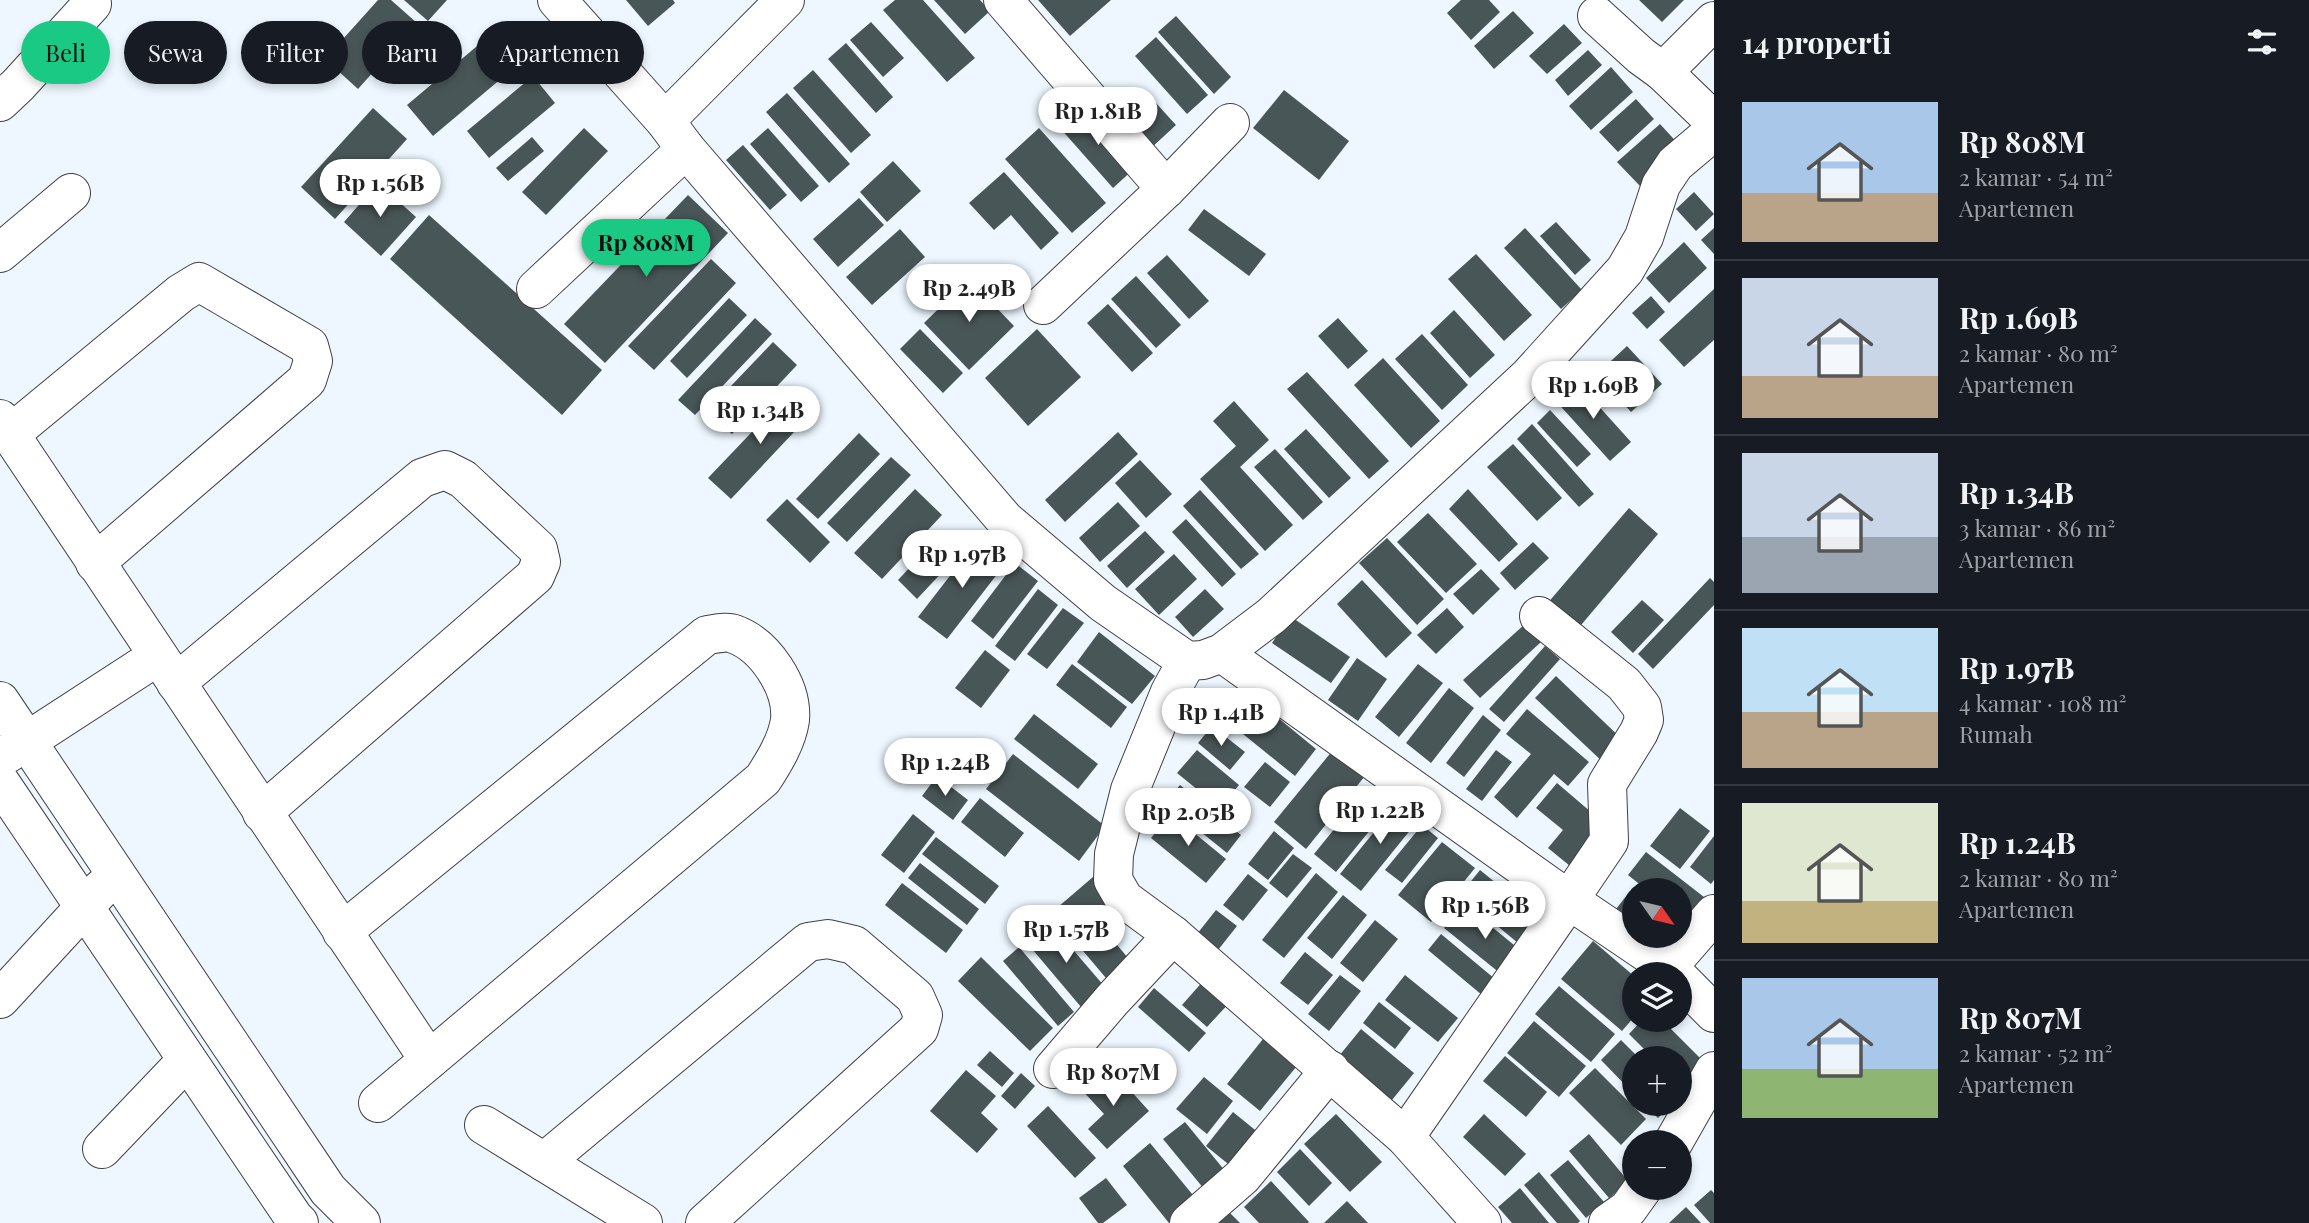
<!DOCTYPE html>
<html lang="id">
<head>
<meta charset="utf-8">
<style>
	:root { --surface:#171b24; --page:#20242c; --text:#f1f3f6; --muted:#9ea1a6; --line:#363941; --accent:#1ac984 }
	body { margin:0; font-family:"Playfair Display",serif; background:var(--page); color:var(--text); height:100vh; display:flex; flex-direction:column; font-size:26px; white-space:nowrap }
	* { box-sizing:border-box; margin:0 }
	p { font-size:23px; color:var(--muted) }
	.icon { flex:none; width:38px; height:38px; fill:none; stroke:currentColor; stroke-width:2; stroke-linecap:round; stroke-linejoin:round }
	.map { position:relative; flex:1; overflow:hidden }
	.sheet { display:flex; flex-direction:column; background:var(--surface); width:595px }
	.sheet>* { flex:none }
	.top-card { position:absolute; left:21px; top:21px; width:665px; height:63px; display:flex; gap:14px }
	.needle { width:46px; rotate:124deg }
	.tools { position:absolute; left:1622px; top:878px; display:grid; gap:14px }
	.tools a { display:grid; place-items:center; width:70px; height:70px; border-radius:50%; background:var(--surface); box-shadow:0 4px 10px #0003; font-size:35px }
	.price { position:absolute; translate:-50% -60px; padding:0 16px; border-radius:24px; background:#fff; color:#222; font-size:23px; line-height:46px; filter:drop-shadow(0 2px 4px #0008) }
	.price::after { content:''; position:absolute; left:50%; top:42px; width:21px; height:16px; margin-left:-10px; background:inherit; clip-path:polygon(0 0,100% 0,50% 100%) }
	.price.selected { background:var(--accent); color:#111 }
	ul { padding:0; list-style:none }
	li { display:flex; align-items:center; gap:21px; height:175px; padding:0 28px }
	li+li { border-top:2px solid var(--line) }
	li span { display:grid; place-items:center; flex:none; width:196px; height:140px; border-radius:0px; color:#555 }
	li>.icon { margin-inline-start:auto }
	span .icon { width:84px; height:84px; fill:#fffc; stroke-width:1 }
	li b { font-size:30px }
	h2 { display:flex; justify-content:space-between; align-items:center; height:84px; padding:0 28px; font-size:30px }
	.pill { padding:0 24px; border-radius:32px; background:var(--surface); box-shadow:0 4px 10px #0003; font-size:24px; line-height:63px }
	.pill.selected { background:var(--accent); color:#111 }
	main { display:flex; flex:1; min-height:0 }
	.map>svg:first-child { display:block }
	.building { fill:#495657 }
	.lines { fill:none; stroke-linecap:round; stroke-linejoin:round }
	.minor-casing { stroke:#404040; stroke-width:40 }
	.minor { stroke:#fff; stroke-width:38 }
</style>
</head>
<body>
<main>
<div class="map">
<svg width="1714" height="1223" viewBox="0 0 1714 1223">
	<rect width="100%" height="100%" fill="#eef7ff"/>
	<!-- building -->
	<g class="building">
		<polygon points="378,0 391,0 417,23 358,89 325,59"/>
		<polygon points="404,0 447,0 428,21"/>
		<polygon points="626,0 673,0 675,3 648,26"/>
		<polygon points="895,0 923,0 975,58 947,82 883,10"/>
		<polygon points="934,0 980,0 990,11 965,34"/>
		<polygon points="1038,0 1111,0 1070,36"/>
		<polygon points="1461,0 1489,0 1500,12 1471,40 1447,13"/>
		<polygon points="1639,0 1684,0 1662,22"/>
		<polygon points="1513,11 1534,33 1494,69 1474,46"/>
		<polygon points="1176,16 1231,77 1214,94 1158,32"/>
		<polygon points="871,22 904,58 883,77 850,40"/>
		<polygon points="1564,24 1582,43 1547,74 1529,56"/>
		<polygon points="489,36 515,67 433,136 407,105"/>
		<polygon points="1156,37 1208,95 1187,114 1135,56"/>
		<polygon points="846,43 893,97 876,113 828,59"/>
		<polygon points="1588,50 1602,65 1568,96 1555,80"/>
		<polygon points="1611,67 1633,92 1591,130 1569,106"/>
		<polygon points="813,70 871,135 851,153 793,88"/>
		<polygon points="533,76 555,103 489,158 467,131"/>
		<polygon points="1284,90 1349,141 1319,180 1253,128"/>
		<polygon points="1145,91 1176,125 1150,149 1119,115"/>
		<polygon points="787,93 850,164 829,183 766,112"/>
		<polygon points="1636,99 1654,119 1618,152 1599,132"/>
		<polygon points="1083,107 1136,167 1113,188 1060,128"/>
		<polygon points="373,108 407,139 335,219 301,187"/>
		<polygon points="1660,124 1682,148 1640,186 1617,162"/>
		<polygon points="584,128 608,151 546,215 522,192"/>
		<polygon points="768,128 819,186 801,202 750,144"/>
		<polygon points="1039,128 1106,203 1072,233 1005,159"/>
		<polygon points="532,137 544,151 508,181 496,168"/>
		<polygon points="743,145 787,195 770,210 726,160"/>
		<polygon points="893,161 921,191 887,222 860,192"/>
		<polygon points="1004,172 1059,233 1041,250 1011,215 994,230 969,203"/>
		<polygon points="378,183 416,217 381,256 344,222"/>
		<polygon points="1694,192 1714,214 1696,231 1676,209"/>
		<polygon points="688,195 728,233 605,363 564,324"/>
		<polygon points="859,198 884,225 838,267 813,239"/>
		<polygon points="1204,209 1266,254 1249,276 1188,230"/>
		<polygon points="429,215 602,370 562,415 390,259"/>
		<polygon points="1556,222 1591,260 1575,275 1540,236"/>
		<polygon points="1525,228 1582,290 1561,309 1504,248"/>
		<polygon points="1714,228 1714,254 1701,240"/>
		<polygon points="900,229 925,257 872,305 846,277"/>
		<polygon points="1684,242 1707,268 1669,303 1646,278"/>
		<polygon points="1476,254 1532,315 1504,341 1448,279"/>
		<polygon points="1167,255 1209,301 1189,319 1147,273"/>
		<polygon points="711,259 736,283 654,370 628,346"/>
		<polygon points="1136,276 1181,325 1156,348 1111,299"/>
		<polygon points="969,279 1014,326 969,370 924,323"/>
		<polygon points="1714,289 1714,340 1684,367 1659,340"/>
		<polygon points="1651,296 1665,312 1647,329 1632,313"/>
		<polygon points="729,298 747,315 687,378 670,361"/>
		<polygon points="1108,304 1153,353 1132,372 1087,323"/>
		<polygon points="1454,310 1495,355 1470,378 1430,333"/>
		<polygon points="755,318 772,334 695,415 678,400"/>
		<polygon points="1338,318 1368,351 1348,369 1318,336"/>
		<polygon points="920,329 963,373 943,393 900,349"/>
		<polygon points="1037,329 1081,377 1028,426 985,378"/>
		<polygon points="1422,334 1468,385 1442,410 1395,359"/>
		<polygon points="773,342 797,365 732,434 707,411"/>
		<polygon points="1627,346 1662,384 1631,412 1597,374"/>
		<polygon points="1383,358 1440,421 1411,448 1354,385"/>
		<polygon points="1307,372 1389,461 1369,479 1287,389"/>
		<polygon points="1576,381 1631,442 1610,461 1555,400"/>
		<polygon points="790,392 812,413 731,499 708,478"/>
		<polygon points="1234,401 1269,440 1240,467 1293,525 1265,551 1200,479 1236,446 1213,421"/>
		<polygon points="1550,410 1591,454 1577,467 1537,423"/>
		<polygon points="1532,424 1594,494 1579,507 1517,439"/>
		<polygon points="1306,429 1351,478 1329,498 1284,449"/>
		<polygon points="1118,432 1138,454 1065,522 1045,500"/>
		<polygon points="859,433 880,454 818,519 796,499"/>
		<polygon points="1513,444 1562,498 1537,521 1487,467"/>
		<polygon points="1275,449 1323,502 1303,520 1254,467"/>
		<polygon points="891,457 911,475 847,542 827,523"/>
		<polygon points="1140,460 1172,494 1146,518 1115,483"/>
		<polygon points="915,489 942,515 882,579 854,553"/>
		<polygon points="1468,489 1518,544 1499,562 1449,509"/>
		<polygon points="1200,490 1259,554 1241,569 1183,506"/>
		<polygon points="787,499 830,542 810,563 766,520"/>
		<polygon points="1118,502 1140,526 1100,562 1079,538"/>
		<polygon points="1629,508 1658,534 1576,631 1546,605"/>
		<polygon points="1428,513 1477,564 1446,593 1397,542"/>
		<polygon points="1186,519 1236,574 1222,587 1172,532"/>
		<polygon points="944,531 963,550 917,599 898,580"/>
		<polygon points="1145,531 1165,552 1127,588 1107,566"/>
		<polygon points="1387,538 1444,599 1417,625 1359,563"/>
		<polygon points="977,541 1005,564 947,639 918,617"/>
		<polygon points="1533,542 1549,558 1515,590 1500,573"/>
		<polygon points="1174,554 1197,579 1159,615 1135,589"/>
		<polygon points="1015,563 1038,581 993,639 971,621"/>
		<polygon points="1481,569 1500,589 1473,615 1453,594"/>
		<polygon points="1710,578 1714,582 1714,605 1653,669 1638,654"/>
		<polygon points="1362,580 1412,633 1386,658 1337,604"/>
		<polygon points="1038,589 1058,605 1015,661 995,646"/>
		<polygon points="1205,589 1224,609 1193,637 1175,617"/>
		<polygon points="1642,600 1664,620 1633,653 1611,632"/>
		<polygon points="1063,608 1084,623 1047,669 1027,654"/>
		<polygon points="1447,608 1464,627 1436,654 1417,635"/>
		<polygon points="1290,616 1350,657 1331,683 1272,643"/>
		<polygon points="1525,624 1541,642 1480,698 1463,680"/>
		<polygon points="1099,632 1155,676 1132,704 1077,662"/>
		<polygon points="1545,646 1560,659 1504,722 1489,709"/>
		<polygon points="985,650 1010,670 981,708 955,688"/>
		<polygon points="1357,658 1387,679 1358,721 1328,700"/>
		<polygon points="1072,664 1127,707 1111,728 1056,685"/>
		<polygon points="1418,664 1443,683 1399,737 1375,717"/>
		<polygon points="1556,676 1626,743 1606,765 1535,698"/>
		<polygon points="1449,688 1474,708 1431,763 1406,743"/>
		<polygon points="1244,690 1316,749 1295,776 1222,717"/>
		<polygon points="1527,709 1589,762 1568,786 1554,774 1517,818 1494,797 1531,754 1506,734"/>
		<polygon points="1034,714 1098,764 1078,789 1014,739"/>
		<polygon points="1483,715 1501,730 1464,777 1446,763"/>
		<polygon points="1212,726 1245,752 1230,770 1198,743"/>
		<polygon points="1197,750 1239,785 1220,808 1177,773"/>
		<polygon points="1333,750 1365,776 1306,849 1274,822"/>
		<polygon points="1496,750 1512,762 1482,801 1466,789"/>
		<polygon points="1013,754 1105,826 1079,861 986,789"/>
		<polygon points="1265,762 1290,782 1270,807 1244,787"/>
		<polygon points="937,776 968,800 953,820 922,796"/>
		<polygon points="1557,783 1605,824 1570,866 1548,848 1563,830 1536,808"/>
		<polygon points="1180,785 1241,835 1227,853 1165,803"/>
		<polygon points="1366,790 1388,808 1336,872 1314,854"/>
		<polygon points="980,798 1024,833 1005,857 961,822"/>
		<polygon points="1399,801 1420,818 1361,891 1340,874"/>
		<polygon points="1680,808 1710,831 1680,869 1650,846"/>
		<polygon points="913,814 935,832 904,873 881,855"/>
		<polygon points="1171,814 1226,859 1206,883 1151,838"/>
		<polygon points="1422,825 1438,838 1402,883 1385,870"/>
		<polygon points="1274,831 1294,848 1268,880 1248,864"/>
		<polygon points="1714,836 1714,880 1711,884 1690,867"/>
		<polygon points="936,837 999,886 985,904 922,854"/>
		<polygon points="1442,842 1475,868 1431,922 1398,895"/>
		<polygon points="1646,852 1704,897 1686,920 1680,916 1680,891 1648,891 1628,875"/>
		<polygon points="1293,854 1312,868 1287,898 1269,883"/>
		<polygon points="920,863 979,909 967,925 908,878"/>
		<polygon points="1480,870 1545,923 1524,948 1460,895"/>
		<polygon points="1316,873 1338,892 1284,958 1262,940"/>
		<polygon points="1248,874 1268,890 1243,921 1223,905"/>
		<polygon points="1093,877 1115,903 1096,920 1134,965 1111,984 1051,913"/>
		<polygon points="902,883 963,930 946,953 885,905"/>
		<polygon points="1630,891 1634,894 1634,929 1613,913"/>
		<polygon points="1343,895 1367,915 1332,959 1307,938"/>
		<polygon points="1464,904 1525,954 1506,978 1444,928"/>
		<polygon points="1216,910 1237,926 1218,950 1197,934"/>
		<polygon points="1375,920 1398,939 1363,982 1340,963"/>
		<polygon points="1050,923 1105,987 1081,1007 1027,943"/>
		<polygon points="1441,934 1495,979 1482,995 1428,950"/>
		<polygon points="1593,941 1634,976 1634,1017 1622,1031 1561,979"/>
		<polygon points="1019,947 1074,1012 1058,1026 1003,961"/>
		<polygon points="1305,952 1333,975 1308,1005 1280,983"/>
		<polygon points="981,957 1053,1028 1030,1051 958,981"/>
		<polygon points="1340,975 1361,991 1329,1031 1308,1014"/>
		<polygon points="1405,975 1458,1018 1438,1042 1385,1000"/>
		<polygon points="1205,979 1231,1001 1207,1027 1182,1005"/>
		<polygon points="1559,986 1615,1034 1591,1062 1535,1014"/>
		<polygon points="1154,988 1206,1033 1189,1052 1138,1007"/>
		<polygon points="1379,1002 1411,1028 1395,1049 1363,1023"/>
		<polygon points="1642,1020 1662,1020 1706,1064 1683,1088 1680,1085 1680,1059 1654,1059 1629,1034"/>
		<polygon points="1534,1021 1586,1066 1559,1097 1507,1053"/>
		<polygon points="1361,1029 1414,1073 1392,1100 1339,1056"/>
		<polygon points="1267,1034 1301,1061 1260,1111 1227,1084"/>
		<polygon points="1621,1040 1640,1059 1634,1059 1634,1094 1601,1060"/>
		<polygon points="990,1051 1014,1073 1002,1087 977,1065"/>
		<polygon points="1505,1056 1547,1092 1526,1117 1483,1081"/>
		<polygon points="1104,1068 1127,1093 1130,1090 1149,1111 1107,1149 1088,1129 1104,1114 1081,1089"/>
		<polygon points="1595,1068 1646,1119 1621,1145 1569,1093"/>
		<polygon points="966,1070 996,1096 981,1113 998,1129 977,1153 930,1111"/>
		<polygon points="1021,1073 1035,1086 1015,1109 1001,1096"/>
		<polygon points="1204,1077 1233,1101 1207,1134 1176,1109"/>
		<polygon points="1644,1104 1672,1104 1658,1118"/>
		<polygon points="1048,1106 1096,1158 1075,1178 1027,1126"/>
		<polygon points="1233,1112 1265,1138 1238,1172 1206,1146"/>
		<polygon points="1336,1114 1382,1162 1350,1192 1304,1144"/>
		<polygon points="1484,1114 1526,1154 1505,1176 1463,1137"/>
		<polygon points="1185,1122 1230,1177 1209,1195 1163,1139"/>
		<polygon points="1589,1134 1629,1182 1609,1198 1569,1151"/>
		<polygon points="1150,1143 1202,1206 1182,1223 1169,1223 1123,1166"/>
		<polygon points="1300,1149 1332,1183 1309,1206 1277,1172"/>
		<polygon points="1568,1160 1604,1202 1586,1218 1550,1175"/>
		<polygon points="1539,1172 1580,1221 1578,1223 1557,1223 1524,1185"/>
		<polygon points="1106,1178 1127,1205 1103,1223 1098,1223 1079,1198"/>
		<polygon points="1271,1181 1309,1222 1308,1223 1259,1223 1244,1207"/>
		<polygon points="1520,1188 1549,1223 1512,1223 1498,1207"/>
		<polygon points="1711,1190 1714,1193 1714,1223 1710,1223 1694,1205"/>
		<polygon points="1347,1201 1368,1223 1324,1223"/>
		<polygon points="1686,1207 1701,1223 1669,1223"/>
		<polygon points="1228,1211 1240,1223 1216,1223"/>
	</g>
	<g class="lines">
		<!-- minor casing -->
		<g class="minor-casing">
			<g id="minor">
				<polyline points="557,0 665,121 686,149 1005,520 1103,603 1187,661 1203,660 1222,653 1271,616 1528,377 1625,270 1644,237 1661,185 1675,164 1714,131"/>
				<polyline points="1003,0 1166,189"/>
				<polyline points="1597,16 1641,56 1663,72 1714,121"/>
				<polyline points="1663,72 1714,21"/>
				<polyline points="0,102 18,85 92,4"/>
				<polyline points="665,121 785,0"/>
				<polyline points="0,253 71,193"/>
				<polyline points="536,289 686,149"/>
				<polyline points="1043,305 1166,189 1230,123"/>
				<polyline points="0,419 429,1060"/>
				<polyline points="9,435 181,293 199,282 309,346 313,361 307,380 95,563"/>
				<polyline points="1539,616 1624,684 1642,707 1644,720 1639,732 1607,784 1609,841 1569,900 1668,967 1676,975"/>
				<polyline points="1222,653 1569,900 1405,1137"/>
				<polyline points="1187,661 1170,692 1130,790 1114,854 1113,880 1124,899 1173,935 1405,1137 1482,1223"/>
				<polyline points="176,683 422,478 445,470 463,479 538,549 541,562 535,576 262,813"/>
				<polyline points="0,701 328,1190 361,1223"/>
				<polyline points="7,754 158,656"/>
				<polyline points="0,782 294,1218 299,1223"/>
				<path d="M 342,932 L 707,635 C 715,634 727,631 734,634 C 765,645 793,687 790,720 C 787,741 774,762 763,779 L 378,1103"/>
				<polyline points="1668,967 1714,914"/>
				<polyline points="1680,979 1714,1013"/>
				<polyline points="0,999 102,888"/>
				<polyline points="1053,1069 1112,1000 1173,935"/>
				<polyline points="484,1125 643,1223"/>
				<polyline points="1673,1143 1714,1071"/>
				<polyline points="102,1149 187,1060"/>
				<polyline points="544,1162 808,942 828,939 854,945 915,997 923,1015 919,1029 705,1223"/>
				<polyline points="1189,1223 1242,1177 1330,1070"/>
				<polyline points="1608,1223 1628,1209 1643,1188"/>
			</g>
		</g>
		<!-- minor -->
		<use href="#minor" class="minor"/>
	</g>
</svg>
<div class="tools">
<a><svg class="needle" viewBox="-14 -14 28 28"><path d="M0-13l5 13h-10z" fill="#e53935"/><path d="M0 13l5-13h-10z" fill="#9ea1a6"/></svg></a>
<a><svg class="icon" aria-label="layers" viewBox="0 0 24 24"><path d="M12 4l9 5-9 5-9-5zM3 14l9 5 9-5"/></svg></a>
<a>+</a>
<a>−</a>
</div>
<b class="price" style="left:1098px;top:147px">Rp 1.81B</b>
<b class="price" style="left:380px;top:219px">Rp 1.56B</b>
<b class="price selected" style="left:646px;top:279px">Rp 808M</b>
<b class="price" style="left:969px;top:324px">Rp 2.49B</b>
<b class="price" style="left:1593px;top:421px">Rp 1.69B</b>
<b class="price" style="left:760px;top:446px">Rp 1.34B</b>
<b class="price" style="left:962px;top:590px">Rp 1.97B</b>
<b class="price" style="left:1221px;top:748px">Rp 1.41B</b>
<b class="price" style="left:945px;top:798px">Rp 1.24B</b>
<b class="price" style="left:1380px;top:846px">Rp 1.22B</b>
<b class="price" style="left:1188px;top:848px">Rp 2.05B</b>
<b class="price" style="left:1485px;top:941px">Rp 1.56B</b>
<b class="price" style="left:1066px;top:965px">Rp 1.57B</b>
<b class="price" style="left:1113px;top:1108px">Rp 807M</b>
<div class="top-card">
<a class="pill selected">Beli</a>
<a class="pill">Sewa</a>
<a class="pill">Filter</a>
<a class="pill">Baru</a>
<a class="pill">Apartemen</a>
</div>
</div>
<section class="sheet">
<h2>14 properti<svg class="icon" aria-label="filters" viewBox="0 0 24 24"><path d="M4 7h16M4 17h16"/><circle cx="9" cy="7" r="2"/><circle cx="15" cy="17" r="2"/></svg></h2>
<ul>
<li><span style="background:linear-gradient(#a9c7e8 65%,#b9a48a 0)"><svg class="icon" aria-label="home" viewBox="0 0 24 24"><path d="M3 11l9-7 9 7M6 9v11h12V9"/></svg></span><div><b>Rp 808M</b><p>2 kamar · 54 m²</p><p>Apartemen</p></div></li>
<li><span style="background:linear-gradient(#c9d6e8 70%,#b9a48a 0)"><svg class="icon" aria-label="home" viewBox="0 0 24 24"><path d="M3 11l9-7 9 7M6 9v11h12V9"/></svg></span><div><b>Rp 1.69B</b><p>2 kamar · 80 m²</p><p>Apartemen</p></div></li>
<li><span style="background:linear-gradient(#c9d6e8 60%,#9aa5b1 0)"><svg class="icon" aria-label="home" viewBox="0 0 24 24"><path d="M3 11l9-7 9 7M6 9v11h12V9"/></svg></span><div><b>Rp 1.34B</b><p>3 kamar · 86 m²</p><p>Apartemen</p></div></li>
<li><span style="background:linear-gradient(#bfe0f5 60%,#b9a48a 0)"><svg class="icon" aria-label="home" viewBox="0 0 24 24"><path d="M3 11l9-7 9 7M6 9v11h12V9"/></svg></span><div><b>Rp 1.97B</b><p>4 kamar · 108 m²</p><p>Rumah</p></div></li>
<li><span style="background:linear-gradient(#dfe7d0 70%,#c2b280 0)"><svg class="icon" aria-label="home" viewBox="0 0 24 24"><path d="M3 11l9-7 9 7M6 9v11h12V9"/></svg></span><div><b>Rp 1.24B</b><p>2 kamar · 80 m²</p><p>Apartemen</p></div></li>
<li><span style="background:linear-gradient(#a9c7e8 65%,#8fb573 0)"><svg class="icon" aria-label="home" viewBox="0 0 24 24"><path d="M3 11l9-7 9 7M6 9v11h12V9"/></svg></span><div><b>Rp 807M</b><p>2 kamar · 52 m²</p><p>Apartemen</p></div></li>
</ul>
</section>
</main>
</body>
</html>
